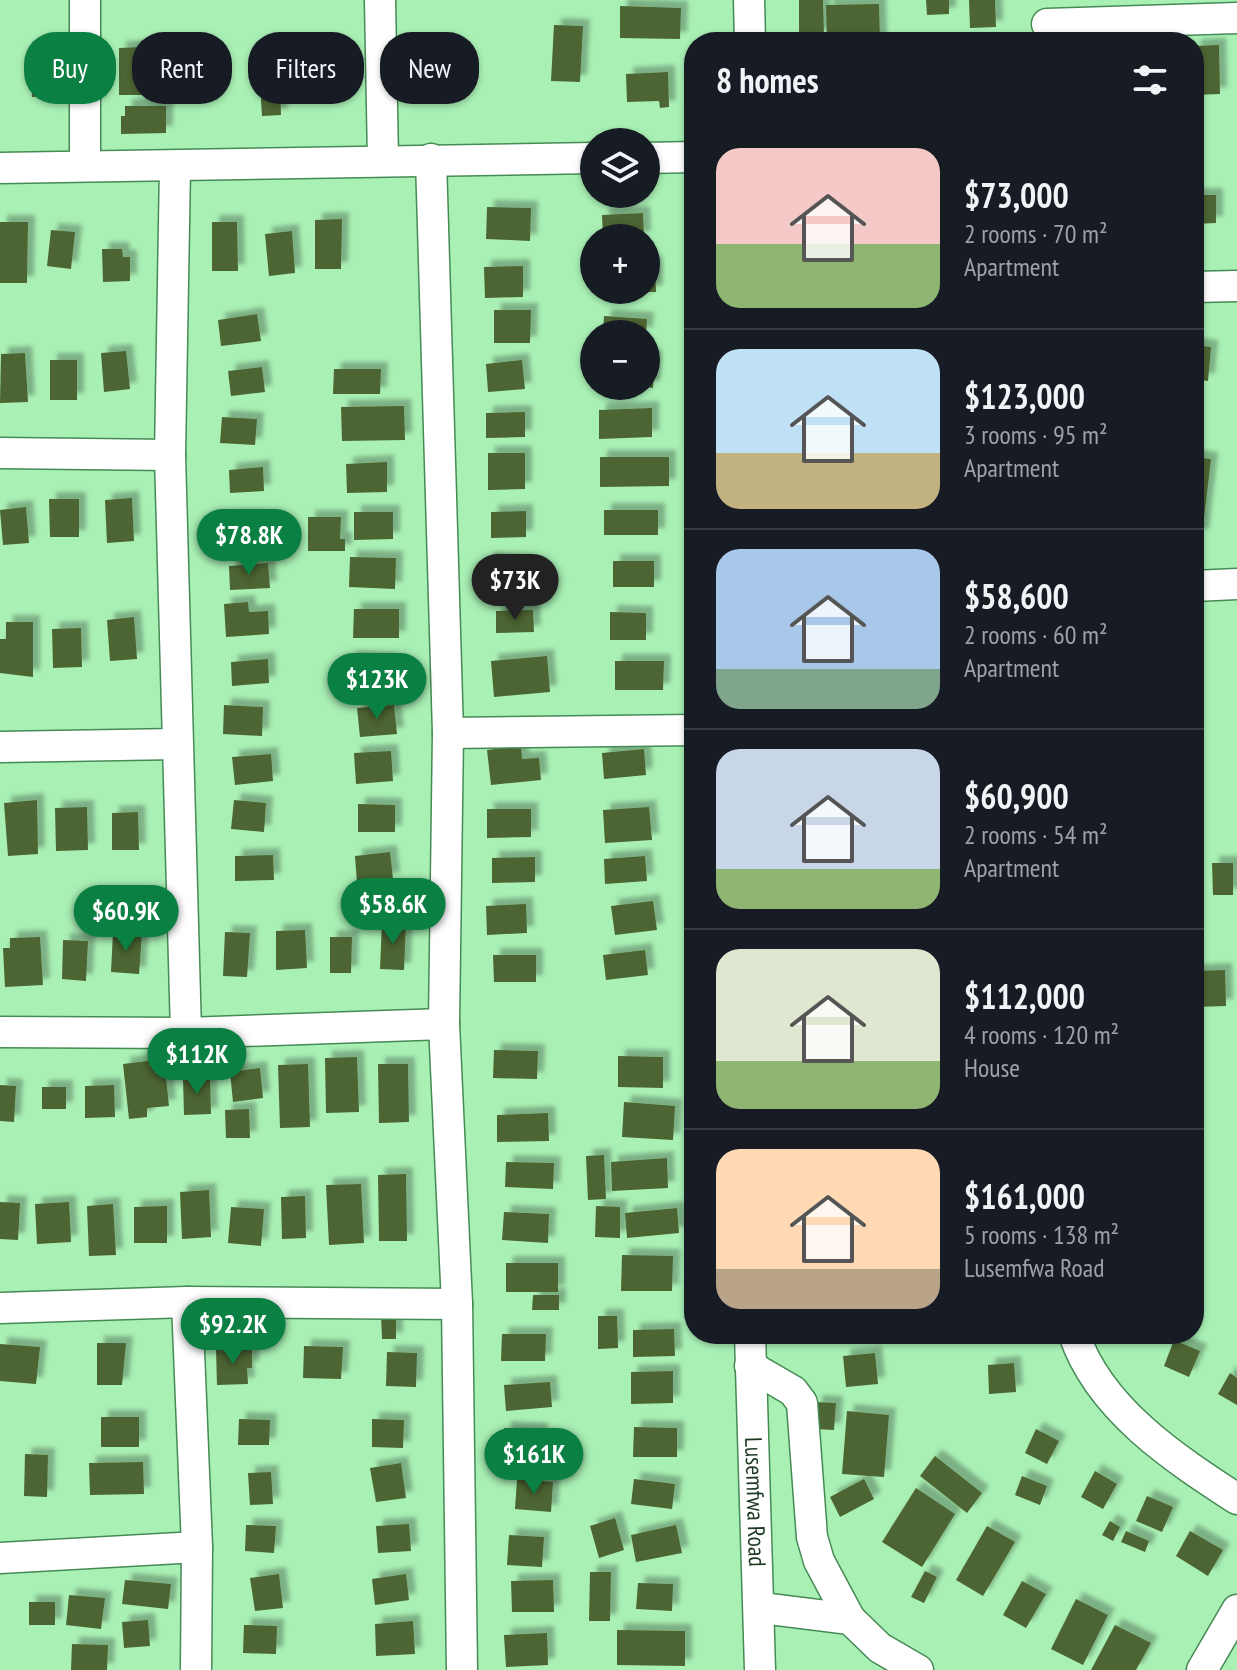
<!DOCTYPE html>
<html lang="en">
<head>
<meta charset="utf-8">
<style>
	:root { --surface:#171b24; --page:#20242c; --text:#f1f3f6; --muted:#9ea1a6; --line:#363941; --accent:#0b8043 }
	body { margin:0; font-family:"PT Sans Narrow",sans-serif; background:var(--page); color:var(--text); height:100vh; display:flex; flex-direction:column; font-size:30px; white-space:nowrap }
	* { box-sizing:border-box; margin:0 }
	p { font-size:26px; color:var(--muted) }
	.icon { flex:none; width:44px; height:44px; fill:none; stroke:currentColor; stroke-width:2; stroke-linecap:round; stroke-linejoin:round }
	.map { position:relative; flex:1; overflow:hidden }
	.panel { position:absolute; left:684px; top:32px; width:520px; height:1312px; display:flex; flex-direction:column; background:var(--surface); border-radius:32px; box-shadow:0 2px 6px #0004 }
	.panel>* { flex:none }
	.banner { position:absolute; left:24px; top:32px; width:540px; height:72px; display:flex; gap:16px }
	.tools { position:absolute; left:580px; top:128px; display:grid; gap:16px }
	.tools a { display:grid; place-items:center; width:80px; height:80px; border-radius:50%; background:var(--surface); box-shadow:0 2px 6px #0004; font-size:40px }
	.price { position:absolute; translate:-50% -68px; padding:0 18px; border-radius:28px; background:var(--accent); color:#fff; font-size:26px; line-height:52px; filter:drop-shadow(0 2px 4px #0008) }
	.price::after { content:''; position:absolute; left:50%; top:48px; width:24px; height:18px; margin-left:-12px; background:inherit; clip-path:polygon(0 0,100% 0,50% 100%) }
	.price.selected { background:#222; color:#fff }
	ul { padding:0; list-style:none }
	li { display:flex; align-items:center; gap:24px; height:200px; padding:0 32px }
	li+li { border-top:2px solid var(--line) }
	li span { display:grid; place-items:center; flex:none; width:224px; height:160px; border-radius:24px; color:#555 }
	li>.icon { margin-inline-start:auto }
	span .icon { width:96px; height:96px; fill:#fffc; stroke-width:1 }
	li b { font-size:34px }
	h2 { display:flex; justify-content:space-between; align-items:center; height:96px; padding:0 32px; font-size:34px }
	.pill { padding:0 28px; border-radius:32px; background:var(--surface); box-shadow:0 2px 6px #0004; font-size:28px; line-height:72px }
	.pill.selected { background:var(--accent); color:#fff }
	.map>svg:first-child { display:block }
	.building { fill:#4d6530; filter:url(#shadow) }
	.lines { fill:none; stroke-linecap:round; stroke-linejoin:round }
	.minor-casing { stroke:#468a55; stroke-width:33 }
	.minor { stroke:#fff; stroke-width:30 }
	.labels { text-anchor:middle; stroke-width:8; stroke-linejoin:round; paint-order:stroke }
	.street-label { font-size:24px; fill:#1c3922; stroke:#b6fdc2 }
</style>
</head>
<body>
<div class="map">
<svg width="1237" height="1670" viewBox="0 0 1237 1670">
	<defs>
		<filter id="shadow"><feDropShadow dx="7" dy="-7" stdDeviation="2" flood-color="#0004"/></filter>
	</defs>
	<rect width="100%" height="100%" fill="#a9f0b5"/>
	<!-- building -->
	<g class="building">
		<polygon points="799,0 823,0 824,36 799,36"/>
		<polygon points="926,0 949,0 949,14 927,15"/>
		<polygon points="969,0 995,0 996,27 970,28"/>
		<polygon points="879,4 880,42 827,42 826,5"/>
		<polygon points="620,6 681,8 680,39 620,38"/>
		<polygon points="554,25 583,26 580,82 551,81"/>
		<polygon points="67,45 68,73 53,74 54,96 32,97 30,47"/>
		<polygon points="1219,45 1220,94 1194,95 1194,46"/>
		<polygon points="141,47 141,95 119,95 119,48"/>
		<polygon points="314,71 336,71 335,98 314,99"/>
		<polygon points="668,72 669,107 660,108 659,101 627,102 626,74"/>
		<polygon points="280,83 281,115 262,116 260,84"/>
		<polygon points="125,106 166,106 166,133 121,134 121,116 125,116"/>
		<polygon points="1194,195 1216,195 1216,223 1195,224"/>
		<polygon points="487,207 531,208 530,241 486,239"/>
		<polygon points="643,213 644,238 603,238 602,215"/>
		<polygon points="342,219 341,269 315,269 315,220"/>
		<polygon points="0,222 28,222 27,283 0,283"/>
		<polygon points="212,222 237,222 238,271 212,271"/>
		<polygon points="51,230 75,232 71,269 47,266"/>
		<polygon points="292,231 295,273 269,276 265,234"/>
		<polygon points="102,249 122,249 123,257 130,257 130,281 103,282"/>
		<polygon points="646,263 655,263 656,292 646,292"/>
		<polygon points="523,266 523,297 485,298 484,267"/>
		<polygon points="494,310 531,310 530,343 494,343"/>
		<polygon points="257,314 261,341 221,346 218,320"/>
		<polygon points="604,316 647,319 646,334 603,334"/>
		<polygon points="1194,345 1211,347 1208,381 1194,379"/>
		<polygon points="126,351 130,389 104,392 101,353"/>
		<polygon points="25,353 28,402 0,403 1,354"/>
		<polygon points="646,357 655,357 653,388 646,387"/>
		<rect x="50" y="360" width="27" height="40"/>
		<polygon points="522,360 525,389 488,392 486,364"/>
		<polygon points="262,367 265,392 231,396 228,371"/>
		<polygon points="334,369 381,369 380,394 333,394"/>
		<polygon points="404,406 405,440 342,441 341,407"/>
		<polygon points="652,408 652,437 599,439 599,410"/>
		<polygon points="525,412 525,437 486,438 486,413"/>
		<polygon points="222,417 257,419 255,445 220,443"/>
		<polygon points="488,453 525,453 525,489 488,490"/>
		<polygon points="600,457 669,457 669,486 600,487"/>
		<polygon points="1194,457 1211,459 1202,536 1194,535"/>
		<polygon points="387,462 387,492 347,493 346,464"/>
		<polygon points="263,467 264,491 230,493 229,470"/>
		<polygon points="132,498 134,541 107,543 105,500"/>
		<polygon points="49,499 79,499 79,537 50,537"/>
		<polygon points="26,507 29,543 3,545 0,510"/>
		<rect x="604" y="510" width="54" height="25"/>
		<polygon points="526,511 526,537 491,538 491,512"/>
		<polygon points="354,512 393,512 393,539 354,540"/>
		<polygon points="259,517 260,540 224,541 224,518"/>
		<polygon points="308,517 341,517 340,539 345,539 345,551 308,551"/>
		<polygon points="350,557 396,558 395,589 349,587"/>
		<polygon points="487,559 526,562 524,588 484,585"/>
		<rect x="613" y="561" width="41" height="26"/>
		<polygon points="268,563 270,588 230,590 229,566"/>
		<polygon points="248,602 249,612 268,611 269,634 226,637 224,604"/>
		<polygon points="354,609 399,609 399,638 353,638"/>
		<polygon points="533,610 534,632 496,633 496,611"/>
		<polygon points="610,612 646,613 646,640 610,640"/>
		<polygon points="134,617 137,659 110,661 107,620"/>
		<polygon points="6,622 33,622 33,677 0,673 0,639 6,639"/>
		<polygon points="81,628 82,667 53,668 52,629"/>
		<polygon points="547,656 550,692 494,697 491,661"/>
		<polygon points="349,658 390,660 389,687 348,684"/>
		<polygon points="268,659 269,683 232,686 231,662"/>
		<polygon points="615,661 664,661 663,690 615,690"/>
		<polygon points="224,705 263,707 262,736 223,734"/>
		<polygon points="394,705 397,734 360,737 357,708"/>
		<polygon points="521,746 522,759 539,758 541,780 491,785 487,750"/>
		<polygon points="644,749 646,775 604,779 602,753"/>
		<polygon points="391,751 393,781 356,784 354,753"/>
		<polygon points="271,754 273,781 235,785 232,757"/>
		<polygon points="37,800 38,854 8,856 4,803"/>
		<polygon points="234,800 266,803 264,832 231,829"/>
		<polygon points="358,804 395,805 395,832 358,832"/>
		<polygon points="87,807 88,850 56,851 55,808"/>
		<polygon points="649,807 652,840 605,843 603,810"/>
		<polygon points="487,809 531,809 531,837 487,838"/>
		<polygon points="138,812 139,850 112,850 112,813"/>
		<polygon points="390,852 393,879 357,883 355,856"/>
		<polygon points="273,855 274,880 235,881 235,856"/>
		<polygon points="645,856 647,881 605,884 604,859"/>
		<polygon points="535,857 535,882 492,883 492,858"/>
		<polygon points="1212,863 1233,863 1233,895 1213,895"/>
		<polygon points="653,901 657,930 615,935 611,906"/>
		<polygon points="526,904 527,933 487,935 486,906"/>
		<polygon points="382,922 406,923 404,970 380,969"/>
		<polygon points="305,930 307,968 276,970 276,931"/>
		<polygon points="113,932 142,934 139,974 111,972"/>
		<polygon points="225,932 250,933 247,977 223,976"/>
		<polygon points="40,937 43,985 5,987 3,948 10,948 10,938"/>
		<polygon points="330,937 352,937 351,973 330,973"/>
		<polygon points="63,940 88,941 86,981 62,979"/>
		<polygon points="645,950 648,975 606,980 603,955"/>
		<polygon points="493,955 536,955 536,982 494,982"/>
		<polygon points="1225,970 1226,1006 1194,1007 1194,971"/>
		<polygon points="494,1050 538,1051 537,1079 493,1078"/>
		<polygon points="618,1056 663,1057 663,1088 618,1087"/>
		<polygon points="357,1057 359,1112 326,1113 325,1058"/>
		<polygon points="164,1059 169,1106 147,1108 147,1117 129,1119 123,1064"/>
		<polygon points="308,1064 310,1127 280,1128 278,1065"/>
		<polygon points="378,1064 408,1064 409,1122 379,1123"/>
		<polygon points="260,1068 263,1098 233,1102 230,1072"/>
		<polygon points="210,1078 211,1114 184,1115 183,1079"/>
		<polygon points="0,1085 16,1086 14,1122 0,1121"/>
		<polygon points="114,1085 115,1117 85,1118 85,1086"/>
		<rect x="42" y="1087" width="24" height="22"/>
		<polygon points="624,1102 675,1106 673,1140 622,1137"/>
		<polygon points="249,1109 250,1138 226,1138 225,1110"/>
		<polygon points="548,1113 549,1141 497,1142 497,1115"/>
		<polygon points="604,1155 606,1199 588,1200 586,1156"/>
		<polygon points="667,1158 668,1188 612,1191 611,1162"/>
		<polygon points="506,1162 554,1163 553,1189 505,1187"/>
		<polygon points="406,1174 407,1241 379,1241 378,1175"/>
		<polygon points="361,1184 364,1243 329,1245 326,1185"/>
		<polygon points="209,1190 211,1237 182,1239 180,1192"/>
		<polygon points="305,1196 306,1238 282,1239 281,1197"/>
		<polygon points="0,1202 20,1203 18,1240 0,1239"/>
		<polygon points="69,1202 71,1242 37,1244 35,1204"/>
		<polygon points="113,1204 116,1255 89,1256 87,1206"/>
		<polygon points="167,1206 167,1243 134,1243 134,1207"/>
		<polygon points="596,1206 620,1207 620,1238 595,1237"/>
		<polygon points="231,1207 264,1209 261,1246 228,1243"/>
		<polygon points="677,1208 679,1233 627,1238 625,1213"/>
		<polygon points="504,1212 549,1214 548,1243 502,1240"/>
		<polygon points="622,1255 673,1256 672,1291 621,1291"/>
		<rect x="506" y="1263" width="52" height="29"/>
		<polygon points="533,1295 559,1295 559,1310 532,1310"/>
		<polygon points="381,1314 396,1314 396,1339 382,1339"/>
		<polygon points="598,1316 617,1316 618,1348 598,1349"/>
		<polygon points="674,1329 675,1356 633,1357 633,1330"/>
		<polygon points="502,1334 546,1334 545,1361 501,1361"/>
		<polygon points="1174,1340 1200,1351 1189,1377 1164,1366"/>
		<polygon points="97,1343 126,1343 122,1385 97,1385"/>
		<polygon points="0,1344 40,1347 36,1384 0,1381"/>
		<polygon points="304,1346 343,1347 341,1379 303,1378"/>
		<polygon points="252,1348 252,1368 247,1368 248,1384 217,1385 216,1349"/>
		<polygon points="387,1352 417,1353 416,1387 386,1386"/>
		<polygon points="875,1353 878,1384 846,1387 843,1356"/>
		<polygon points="1014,1363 1016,1392 989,1394 988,1365"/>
		<polygon points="673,1371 673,1403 631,1404 631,1372"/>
		<polygon points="1230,1373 1237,1378 1237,1405 1218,1394"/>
		<polygon points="550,1382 552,1407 506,1411 504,1385"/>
		<polygon points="815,1402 836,1403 834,1430 814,1429"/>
		<polygon points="847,1411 889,1415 884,1477 842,1474"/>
		<rect x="101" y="1417" width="38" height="30"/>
		<polygon points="239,1419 270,1420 269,1445 238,1445"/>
		<polygon points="372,1419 404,1420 403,1448 372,1447"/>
		<polygon points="634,1427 677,1428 677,1457 633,1457"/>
		<polygon points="504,1428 541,1430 540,1461 502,1458"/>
		<polygon points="1036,1429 1059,1441 1047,1464 1025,1453"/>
		<polygon points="25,1454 48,1455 47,1497 24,1496"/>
		<polygon points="935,1456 982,1493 967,1513 920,1476"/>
		<polygon points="143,1462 144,1494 90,1495 89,1463"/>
		<polygon points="401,1463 406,1498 376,1502 370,1468"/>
		<polygon points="1095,1471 1117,1484 1103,1509 1081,1497"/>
		<polygon points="271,1472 273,1504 250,1505 248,1473"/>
		<polygon points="1022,1476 1047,1486 1040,1505 1015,1495"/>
		<polygon points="517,1479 553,1482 551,1512 515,1509"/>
		<polygon points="634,1479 675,1484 672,1509 631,1504"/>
		<polygon points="864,1479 874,1499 840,1517 830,1497"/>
		<polygon points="916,1488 955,1514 922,1567 882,1542"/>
		<polygon points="1147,1496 1173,1507 1162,1532 1136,1521"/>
		<polygon points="615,1518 624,1550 599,1558 590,1526"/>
		<polygon points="1110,1521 1120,1527 1113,1541 1102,1535"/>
		<polygon points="409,1524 411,1551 378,1553 376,1526"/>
		<polygon points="246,1525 276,1526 274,1553 245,1551"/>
		<polygon points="676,1525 682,1553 636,1562 631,1535"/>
		<polygon points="987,1526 1015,1542 983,1596 956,1580"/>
		<polygon points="1126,1531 1149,1541 1145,1552 1121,1542"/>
		<polygon points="1190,1531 1223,1550 1208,1576 1176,1556"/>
		<polygon points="509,1535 544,1537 542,1567 507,1565"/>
		<polygon points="925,1571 937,1577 924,1603 911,1597"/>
		<polygon points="590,1572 611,1572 610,1621 589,1621"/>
		<polygon points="279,1574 283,1608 255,1611 250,1578"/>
		<polygon points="406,1574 409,1600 375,1605 372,1579"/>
		<polygon points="125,1580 171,1584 168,1609 122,1604"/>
		<polygon points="553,1580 554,1612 512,1612 511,1581"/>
		<polygon points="1022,1581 1046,1594 1026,1628 1003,1615"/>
		<polygon points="638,1583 673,1584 672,1611 636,1609"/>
		<polygon points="69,1595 105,1598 101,1629 66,1625"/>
		<polygon points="1076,1599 1108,1615 1083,1665 1051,1649"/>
		<rect x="29" y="1602" width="26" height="23"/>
		<polygon points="148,1620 150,1646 124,1648 122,1622"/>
		<polygon points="413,1621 415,1654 376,1656 375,1624"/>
		<polygon points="244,1625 277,1626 276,1654 243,1653"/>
		<polygon points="1115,1625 1151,1643 1136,1670 1091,1670"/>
		<polygon points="617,1630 685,1631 685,1666 617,1665"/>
		<polygon points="547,1633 548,1665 506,1667 504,1635"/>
		<polygon points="72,1644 108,1645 107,1670 71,1670"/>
	</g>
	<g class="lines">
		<!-- minor casing -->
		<g class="minor-casing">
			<g id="minor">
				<polyline points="85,0 85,166"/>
				<polyline points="380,0 383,160"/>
				<polyline points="749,0 750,42"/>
				<polyline points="1047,24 1237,18"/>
				<polyline points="646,158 694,157"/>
				<polyline points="431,159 448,733 444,1024 457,1304 462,1670"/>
				<polyline points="175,167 170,455 186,1033"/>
				<polyline points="0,168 594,158"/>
				<polyline points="1194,287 1237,286"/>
				<polyline points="0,453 170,455"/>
				<polyline points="1194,586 1237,584"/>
				<polyline points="448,733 694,730"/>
				<polyline points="0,747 177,744"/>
				<polyline points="0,1032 186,1033 444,1024"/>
				<polyline points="187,1302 197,1547 196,1670"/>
				<polyline points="0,1308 187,1302 457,1304"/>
				<path id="s1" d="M 750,1334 L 760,1670"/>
				<path d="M 1074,1334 C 1099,1409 1174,1458 1237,1499"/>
				<polyline points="750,1366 793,1391 802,1403 812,1537 819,1561 850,1619"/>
				<polyline points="0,1558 197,1547"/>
				<polyline points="761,1608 850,1619 880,1648 918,1670"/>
				<polyline points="1202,1670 1237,1610"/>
			</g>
		</g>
		<!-- minor -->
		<use href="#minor" class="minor"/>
	</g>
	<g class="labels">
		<!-- street labels -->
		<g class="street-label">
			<text dy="8" stroke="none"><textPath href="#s1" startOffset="168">Lusemfwa Road</textPath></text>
		</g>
	</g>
</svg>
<div class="tools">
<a><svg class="icon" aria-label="layers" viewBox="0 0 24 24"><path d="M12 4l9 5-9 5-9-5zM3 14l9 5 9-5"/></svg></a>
<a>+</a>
<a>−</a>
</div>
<b class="price" style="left:249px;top:577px">$78.8K</b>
<b class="price selected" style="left:515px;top:622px">$73K</b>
<b class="price" style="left:377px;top:721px">$123K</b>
<b class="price" style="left:393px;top:946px">$58.6K</b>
<b class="price" style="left:126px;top:953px">$60.9K</b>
<b class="price" style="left:197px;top:1096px">$112K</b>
<b class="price" style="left:233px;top:1366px">$92.2K</b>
<b class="price" style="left:534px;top:1496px">$161K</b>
<div class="banner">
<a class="pill selected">Buy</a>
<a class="pill">Rent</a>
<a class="pill">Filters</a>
<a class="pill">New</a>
</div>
<section class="panel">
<h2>8 homes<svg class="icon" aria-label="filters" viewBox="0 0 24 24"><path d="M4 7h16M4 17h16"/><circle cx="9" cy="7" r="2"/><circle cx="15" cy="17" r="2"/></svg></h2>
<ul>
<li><span style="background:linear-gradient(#f6c9c9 60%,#8fb573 0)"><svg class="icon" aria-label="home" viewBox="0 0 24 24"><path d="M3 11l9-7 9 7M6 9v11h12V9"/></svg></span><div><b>$73,000</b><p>2 rooms · 70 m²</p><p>Apartment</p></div></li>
<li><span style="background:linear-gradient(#bfe0f5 65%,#c2b280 0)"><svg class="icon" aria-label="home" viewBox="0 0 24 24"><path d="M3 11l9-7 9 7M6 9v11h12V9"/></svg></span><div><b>$123,000</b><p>3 rooms · 95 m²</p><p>Apartment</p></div></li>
<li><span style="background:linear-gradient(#a9c7e8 75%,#7fa58c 0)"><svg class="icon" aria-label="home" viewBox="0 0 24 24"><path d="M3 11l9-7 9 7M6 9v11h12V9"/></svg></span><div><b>$58,600</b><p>2 rooms · 60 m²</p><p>Apartment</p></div></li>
<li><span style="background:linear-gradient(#c9d6e8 75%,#8fb573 0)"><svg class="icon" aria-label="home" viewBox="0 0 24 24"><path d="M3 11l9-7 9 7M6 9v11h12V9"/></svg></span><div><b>$60,900</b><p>2 rooms · 54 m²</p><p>Apartment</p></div></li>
<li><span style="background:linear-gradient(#dfe7d0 70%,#8fb573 0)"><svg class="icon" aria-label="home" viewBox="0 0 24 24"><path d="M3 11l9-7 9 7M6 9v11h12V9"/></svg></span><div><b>$112,000</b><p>4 rooms · 120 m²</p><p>House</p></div></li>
<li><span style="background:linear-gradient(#ffd9b3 75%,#b9a48a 0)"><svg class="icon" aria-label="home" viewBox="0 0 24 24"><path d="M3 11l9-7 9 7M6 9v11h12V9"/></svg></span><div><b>$161,000</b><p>5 rooms · 138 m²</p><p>Lusemfwa Road</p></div></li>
</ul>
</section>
</div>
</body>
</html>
